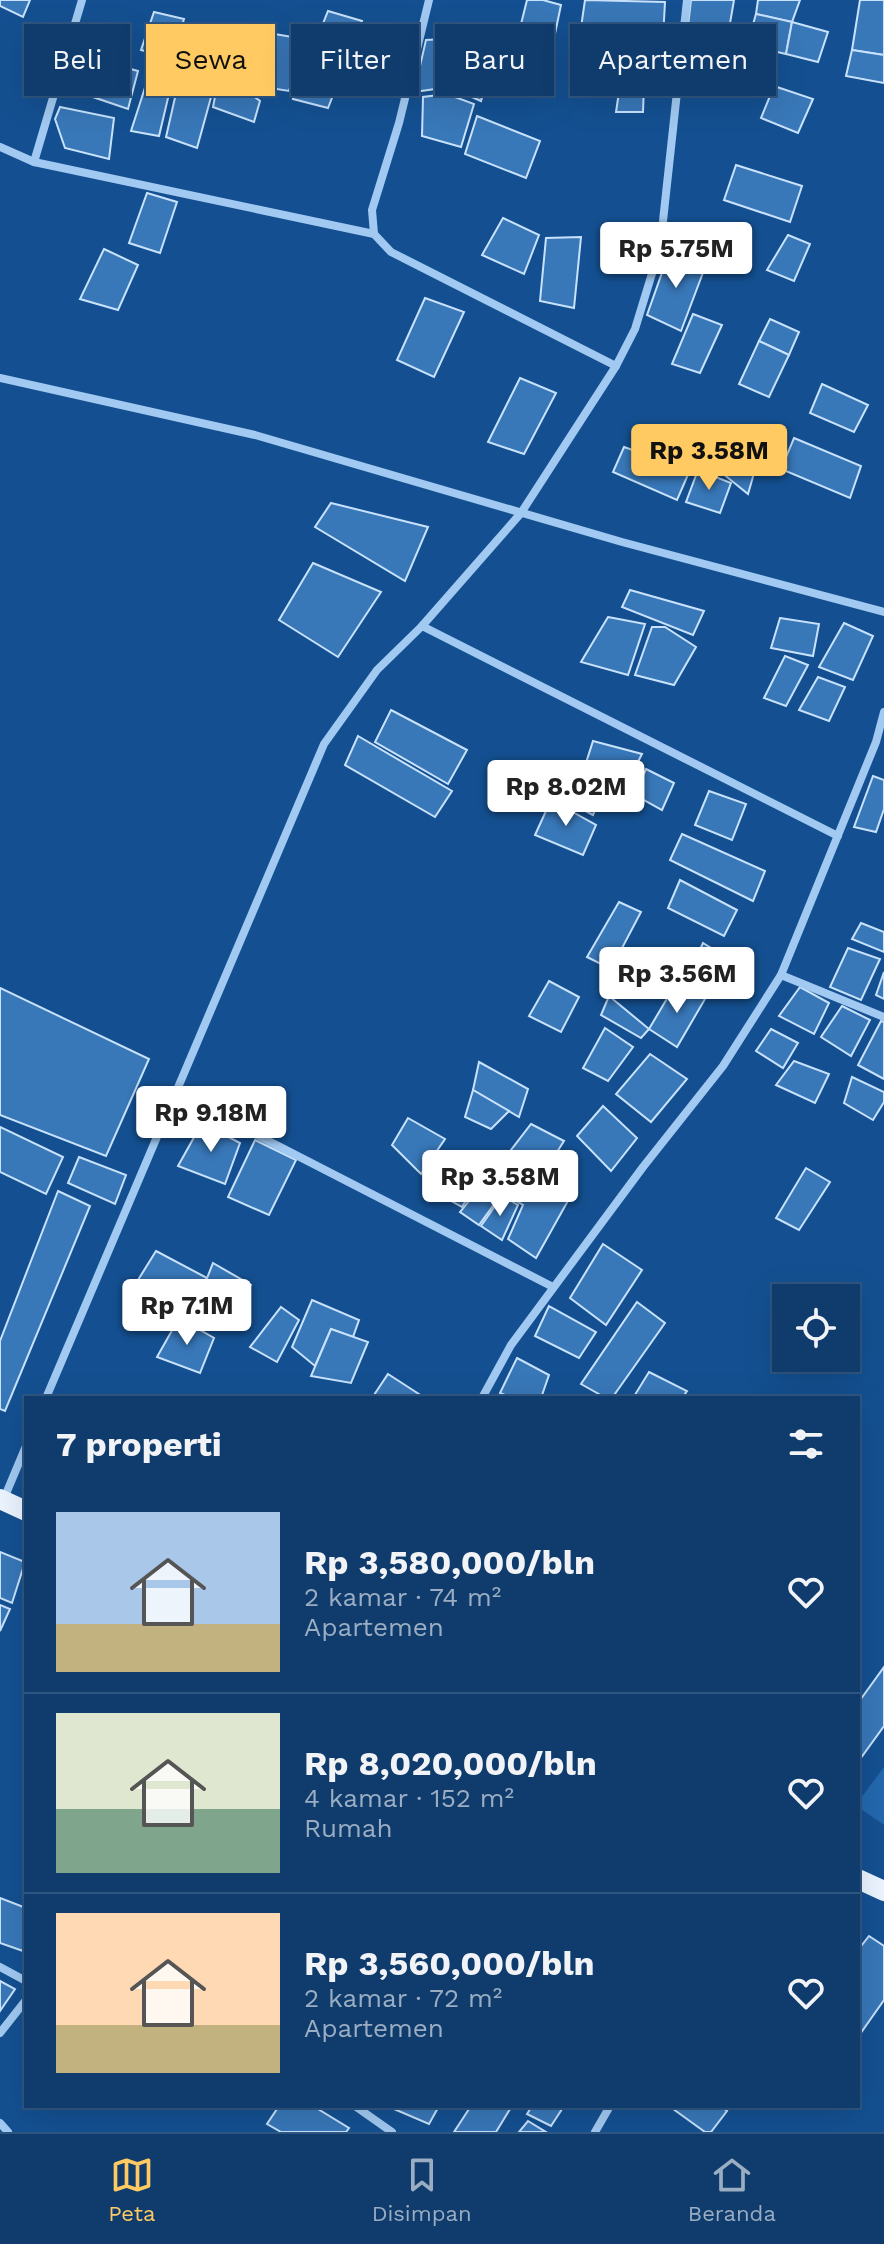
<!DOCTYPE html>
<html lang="id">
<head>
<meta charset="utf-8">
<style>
	:root { --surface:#0f3c6d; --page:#1d4775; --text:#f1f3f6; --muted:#9badc2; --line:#2f5680; --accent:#ffca61 }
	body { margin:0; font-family:"Work Sans",sans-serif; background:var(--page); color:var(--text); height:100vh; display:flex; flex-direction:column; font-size:30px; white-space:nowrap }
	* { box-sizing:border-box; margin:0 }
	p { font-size:26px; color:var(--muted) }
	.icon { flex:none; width:44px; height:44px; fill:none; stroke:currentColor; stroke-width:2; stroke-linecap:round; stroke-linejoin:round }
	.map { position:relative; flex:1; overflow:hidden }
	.sheet { position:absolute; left:24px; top:1396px; width:836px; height:712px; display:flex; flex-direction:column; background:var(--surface); border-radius:0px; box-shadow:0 8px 32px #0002,0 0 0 2px var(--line) }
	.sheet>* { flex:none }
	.banner { position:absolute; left:24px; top:24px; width:836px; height:72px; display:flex; gap:16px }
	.tools { position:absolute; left:772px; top:1284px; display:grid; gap:16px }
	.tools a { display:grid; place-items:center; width:88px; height:88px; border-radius:0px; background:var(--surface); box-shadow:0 8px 32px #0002,0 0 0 2px var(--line); font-size:40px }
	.price { position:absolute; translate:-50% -68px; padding:0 18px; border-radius:8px; background:#fff; color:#222; font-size:26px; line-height:52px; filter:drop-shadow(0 2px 4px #0008) }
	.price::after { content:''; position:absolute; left:50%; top:48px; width:24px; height:18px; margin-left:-12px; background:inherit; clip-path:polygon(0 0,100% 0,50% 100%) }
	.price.selected { background:var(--accent); color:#111 }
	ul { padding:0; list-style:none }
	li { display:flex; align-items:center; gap:24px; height:200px; padding:0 32px }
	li+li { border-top:2px solid var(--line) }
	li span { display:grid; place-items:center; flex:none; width:224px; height:160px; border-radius:0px; color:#555 }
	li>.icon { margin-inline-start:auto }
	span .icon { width:96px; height:96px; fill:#fffc; stroke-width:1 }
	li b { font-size:34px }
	h2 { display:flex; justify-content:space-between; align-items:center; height:96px; padding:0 32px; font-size:34px }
	.chip { padding:0 28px; border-radius:0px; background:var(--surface); box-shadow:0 8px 32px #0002,0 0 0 2px var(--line); font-size:28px; line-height:72px }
	.chip.selected { background:var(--accent); color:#111 }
	.dock { display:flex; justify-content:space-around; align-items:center; height:112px; border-top:2px solid var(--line); background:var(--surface); font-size:22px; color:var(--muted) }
	.dock a { display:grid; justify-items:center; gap:4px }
	.dock .selected { color:var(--accent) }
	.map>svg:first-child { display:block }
	.green { fill:#2368ae }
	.building { fill:#3877b8; stroke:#c8e2fc; stroke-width:2 }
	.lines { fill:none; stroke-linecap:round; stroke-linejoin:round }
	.street { stroke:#a1c9f1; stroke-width:8 }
	.primary { stroke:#ebf4ff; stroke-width:20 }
</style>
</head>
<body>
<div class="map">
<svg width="884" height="2132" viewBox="0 0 884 2132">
	<rect width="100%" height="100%" fill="#145091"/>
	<!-- green -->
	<polygon class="green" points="884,1767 884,1825 858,1807 858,1802"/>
	<!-- building -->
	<g class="building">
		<polygon points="0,0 30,0 23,17 0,6"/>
		<polygon points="527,0 543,0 561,5 552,48 517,40"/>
		<polygon points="585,0 665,2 663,38 621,31 616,54 578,48"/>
		<polygon points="691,0 734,0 728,35 687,35"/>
		<polygon points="758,0 800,0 792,22 756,14"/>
		<polygon points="860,0 884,0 884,55 852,50"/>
		<polygon points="328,11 362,21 328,108 293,99"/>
		<polygon points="154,12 184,19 172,58 141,50"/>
		<polygon points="756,14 792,22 786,54 747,45"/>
		<polygon points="792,22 828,32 818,62 786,54"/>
		<polygon points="269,33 304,39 289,91 257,86"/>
		<polygon points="463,38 492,60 481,101 449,87 414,92 426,40"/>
		<polygon points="622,44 648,51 646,80 586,74 590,52 617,57"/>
		<polygon points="691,46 765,58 760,93 689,83"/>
		<polygon points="852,50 884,55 884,83 846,76"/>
		<polygon points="98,60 138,71 128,109 87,95"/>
		<polygon points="151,69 173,77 159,136 131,131"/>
		<polygon points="220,71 260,101 254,122 213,107"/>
		<polygon points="179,80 213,90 197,148 166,137"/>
		<polygon points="644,84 643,112 616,112 620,85"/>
		<polygon points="774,86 813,99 798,133 761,118"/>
		<polygon points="447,94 474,104 461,147 422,136 423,97"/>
		<polygon points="60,107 114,118 109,159 65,148 55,119"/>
		<polygon points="477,116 540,141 526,178 465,154"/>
		<polygon points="736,165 802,186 790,222 724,200"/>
		<polygon points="147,193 177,202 160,253 129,243"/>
		<polygon points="503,218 539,235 524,274 482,255"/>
		<polygon points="788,235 810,244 794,281 767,270"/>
		<polygon points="581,237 574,308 540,301 546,238"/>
		<polygon points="104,249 138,265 118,310 80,299"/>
		<polygon points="669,253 707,262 681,331 647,315"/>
		<polygon points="425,298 464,312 434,377 397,360"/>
		<polygon points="693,314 722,325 700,373 672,364"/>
		<polygon points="770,319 799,332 789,355 759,341"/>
		<polygon points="759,341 789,355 769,397 739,384"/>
		<polygon points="520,378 556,393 524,454 488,442"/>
		<polygon points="822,384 868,405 854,432 810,413"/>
		<polygon points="734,433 761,449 748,494 722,473"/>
		<polygon points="794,438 861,466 850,498 781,469"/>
		<polygon points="624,447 690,470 677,500 613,472"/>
		<polygon points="698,470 731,483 720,513 686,502"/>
		<polygon points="331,503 428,527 405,581 315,527"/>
		<polygon points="313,563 381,592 338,657 279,620"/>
		<polygon points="630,590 704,611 693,635 622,607"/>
		<polygon points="608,617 645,624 628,675 581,662"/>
		<polygon points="780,618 819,624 813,656 771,648"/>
		<polygon points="844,623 873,636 853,680 819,667"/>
		<polygon points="652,627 665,627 696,647 674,685 635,675"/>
		<polygon points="785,656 808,665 786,706 764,698"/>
		<polygon points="818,677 845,687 829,721 799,710"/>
		<polygon points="391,710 467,750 448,784 375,742"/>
		<polygon points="358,736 452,791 435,817 345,765"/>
		<polygon points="593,741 642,754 623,791 584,769"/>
		<polygon points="646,769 674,783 662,810 635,795"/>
		<polygon points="561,770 602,794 593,815 550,792"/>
		<polygon points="873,776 884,780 884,809 876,832 854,827"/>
		<polygon points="709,791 746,804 732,840 695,825"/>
		<polygon points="551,800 596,825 583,855 535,835"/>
		<polygon points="682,834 765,871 753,901 670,860"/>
		<polygon points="680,880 737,910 724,936 668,908"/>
		<polygon points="619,902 641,912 611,969 587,957"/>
		<polygon points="861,923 884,932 884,952 852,939"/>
		<polygon points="703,943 742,967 730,992 692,967"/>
		<polygon points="848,948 880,959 861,1000 830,987"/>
		<polygon points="884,972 884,999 876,995"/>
		<polygon points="549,981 579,997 561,1032 529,1016"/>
		<polygon points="675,985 705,999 677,1047 649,1029"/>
		<polygon points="800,987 829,1003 814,1034 779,1016"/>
		<polygon points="0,988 149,1059 106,1156 0,1115"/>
		<polygon points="609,996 649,1029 641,1038 601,1015"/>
		<polygon points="842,1006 870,1020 851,1056 821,1037"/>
		<polygon points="881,1021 884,1022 884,1079 858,1065"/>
		<polygon points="605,1028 633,1047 608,1081 583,1068"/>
		<polygon points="771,1029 798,1043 783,1068 756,1051"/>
		<polygon points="650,1054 687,1079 651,1122 616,1094"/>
		<polygon points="794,1061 829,1074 815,1103 776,1085"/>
		<polygon points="479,1062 528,1089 519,1117 473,1090"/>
		<polygon points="852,1077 884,1092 884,1102 873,1120 844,1103"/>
		<polygon points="473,1090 509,1111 491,1129 465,1117"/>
		<polygon points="603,1106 637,1138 611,1171 577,1136"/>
		<polygon points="408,1118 445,1139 421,1174 392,1145"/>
		<polygon points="202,1123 240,1143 225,1184 178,1166"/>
		<polygon points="531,1124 564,1141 540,1179 504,1159"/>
		<polygon points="0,1127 63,1157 46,1194 0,1172"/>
		<polygon points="255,1140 296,1160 269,1215 228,1197"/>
		<polygon points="79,1157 126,1175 115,1204 68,1183"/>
		<polygon points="495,1159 569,1199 536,1258 508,1239 523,1205 480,1180"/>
		<polygon points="447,1166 477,1183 462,1207 437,1193"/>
		<polygon points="806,1168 830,1182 799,1230 776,1218"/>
		<polygon points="481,1186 500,1196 479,1225 460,1212"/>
		<polygon points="58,1191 90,1206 5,1411 0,1409 0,1341"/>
		<polygon points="502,1196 518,1205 502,1240 481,1226"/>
		<polygon points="603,1244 642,1270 606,1325 570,1298"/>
		<polygon points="156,1251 207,1278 193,1303 138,1280"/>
		<polygon points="213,1263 251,1285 230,1326 196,1306"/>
		<polygon points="312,1300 359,1320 353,1337 331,1329 315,1366 292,1347"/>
		<polygon points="637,1302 665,1323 612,1398 606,1398 581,1384"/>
		<polygon points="549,1306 596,1332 579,1358 535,1336"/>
		<polygon points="281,1307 299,1320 277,1362 250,1347"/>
		<polygon points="179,1318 214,1338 200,1373 157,1357"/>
		<polygon points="331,1329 368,1342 351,1383 311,1376"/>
		<polygon points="517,1358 549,1375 541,1398 512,1398 500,1393"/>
		<polygon points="649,1372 687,1391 682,1398 633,1398"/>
		<polygon points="388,1374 425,1398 372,1398"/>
		<polygon points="0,1552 25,1562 12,1603 0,1598"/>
		<polygon points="0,1605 10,1609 0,1631"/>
		<polygon points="884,1667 884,1726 858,1762 858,1703"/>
		<polygon points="0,1898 26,1908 26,1952 0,1943"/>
		<polygon points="869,1936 884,1946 884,2000 858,2037 858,1950"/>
		<polygon points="0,1981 15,1989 0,2011"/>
		<polygon points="279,2106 313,2106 349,2128 346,2132 281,2132 267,2124"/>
		<polygon points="387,2106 439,2106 429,2124"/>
		<polygon points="471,2106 505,2106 510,2109 496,2132 454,2132"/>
		<polygon points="532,2106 564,2106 551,2126 527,2114"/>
		<polygon points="669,2106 720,2106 727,2111 711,2132 705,2132"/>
		<polygon points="528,2121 546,2132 519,2132"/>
	</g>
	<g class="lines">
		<!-- street -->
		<g class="street">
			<polyline points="82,0 34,162 374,234"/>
			<polyline points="429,0 399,123 372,210 374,234 391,252 616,366"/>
			<polyline points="0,147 34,162"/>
			<polyline points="0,378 255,435 622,542 884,612"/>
			<polyline points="422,626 838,836"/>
			<polyline points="781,975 884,1017"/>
			<polyline points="175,1093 553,1287"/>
			<polyline points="46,1398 324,744 377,670 422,626 521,513 616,366 635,329 654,267 663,221 687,0"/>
			<polyline points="482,1398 511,1345 643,1167 723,1066 781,975 876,742 884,712"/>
			<polyline points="3,1501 26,1446"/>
			<polyline points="0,1967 26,1981"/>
			<polyline points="0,2033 26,2000"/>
			<polyline points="355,2106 392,2132"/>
			<polyline points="0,2123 8,2132"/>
			<polyline points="595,2132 610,2106"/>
		</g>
		<!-- primary -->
		<g class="primary">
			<polyline points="0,1499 26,1511"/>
			<polyline points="858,1879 884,1891"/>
		</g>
	</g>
</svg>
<div class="tools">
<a><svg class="icon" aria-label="locate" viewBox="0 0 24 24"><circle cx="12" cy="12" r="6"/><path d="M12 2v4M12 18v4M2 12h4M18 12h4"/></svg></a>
</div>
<b class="price" style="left:676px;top:290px">Rp 5.75M</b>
<b class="price selected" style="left:709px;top:492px">Rp 3.58M</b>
<b class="price" style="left:566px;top:828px">Rp 8.02M</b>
<b class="price" style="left:677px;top:1015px">Rp 3.56M</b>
<b class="price" style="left:211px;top:1154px">Rp 9.18M</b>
<b class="price" style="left:500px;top:1218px">Rp 3.58M</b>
<b class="price" style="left:187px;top:1347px">Rp 7.1M</b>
<div class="banner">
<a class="chip">Beli</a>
<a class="chip selected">Sewa</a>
<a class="chip">Filter</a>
<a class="chip">Baru</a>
<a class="chip">Apartemen</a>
</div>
<section class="sheet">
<h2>7 properti<svg class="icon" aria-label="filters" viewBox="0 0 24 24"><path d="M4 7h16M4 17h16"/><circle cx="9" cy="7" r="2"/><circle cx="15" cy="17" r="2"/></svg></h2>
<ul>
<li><span style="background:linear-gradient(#a9c7e8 70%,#c2b280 0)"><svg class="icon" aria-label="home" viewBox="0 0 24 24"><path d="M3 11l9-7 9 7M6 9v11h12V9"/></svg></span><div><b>Rp 3,580,000/bln</b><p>2 kamar · 74 m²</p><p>Apartemen</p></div><svg class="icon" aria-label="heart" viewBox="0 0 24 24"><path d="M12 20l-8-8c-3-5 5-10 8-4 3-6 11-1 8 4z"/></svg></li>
<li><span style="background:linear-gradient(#dfe7d0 60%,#7fa58c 0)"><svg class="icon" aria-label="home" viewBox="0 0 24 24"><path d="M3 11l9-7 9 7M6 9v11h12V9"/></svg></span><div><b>Rp 8,020,000/bln</b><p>4 kamar · 152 m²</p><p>Rumah</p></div><svg class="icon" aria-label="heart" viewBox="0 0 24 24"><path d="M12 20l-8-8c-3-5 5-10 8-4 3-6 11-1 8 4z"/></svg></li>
<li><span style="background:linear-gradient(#ffd9b3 70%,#c2b280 0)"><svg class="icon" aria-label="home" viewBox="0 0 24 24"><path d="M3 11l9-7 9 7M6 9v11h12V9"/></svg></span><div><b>Rp 3,560,000/bln</b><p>2 kamar · 72 m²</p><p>Apartemen</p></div><svg class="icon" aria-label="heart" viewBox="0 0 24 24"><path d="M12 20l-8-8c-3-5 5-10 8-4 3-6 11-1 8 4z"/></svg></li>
</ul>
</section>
</div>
<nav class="dock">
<a class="selected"><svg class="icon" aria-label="map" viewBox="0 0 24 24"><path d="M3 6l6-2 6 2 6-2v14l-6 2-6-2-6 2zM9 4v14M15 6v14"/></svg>Peta</a>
<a><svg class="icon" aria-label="saved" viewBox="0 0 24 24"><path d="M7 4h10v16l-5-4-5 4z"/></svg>Disimpan</a>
<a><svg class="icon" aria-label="home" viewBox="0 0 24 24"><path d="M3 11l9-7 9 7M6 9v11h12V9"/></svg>Beranda</a>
</nav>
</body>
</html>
